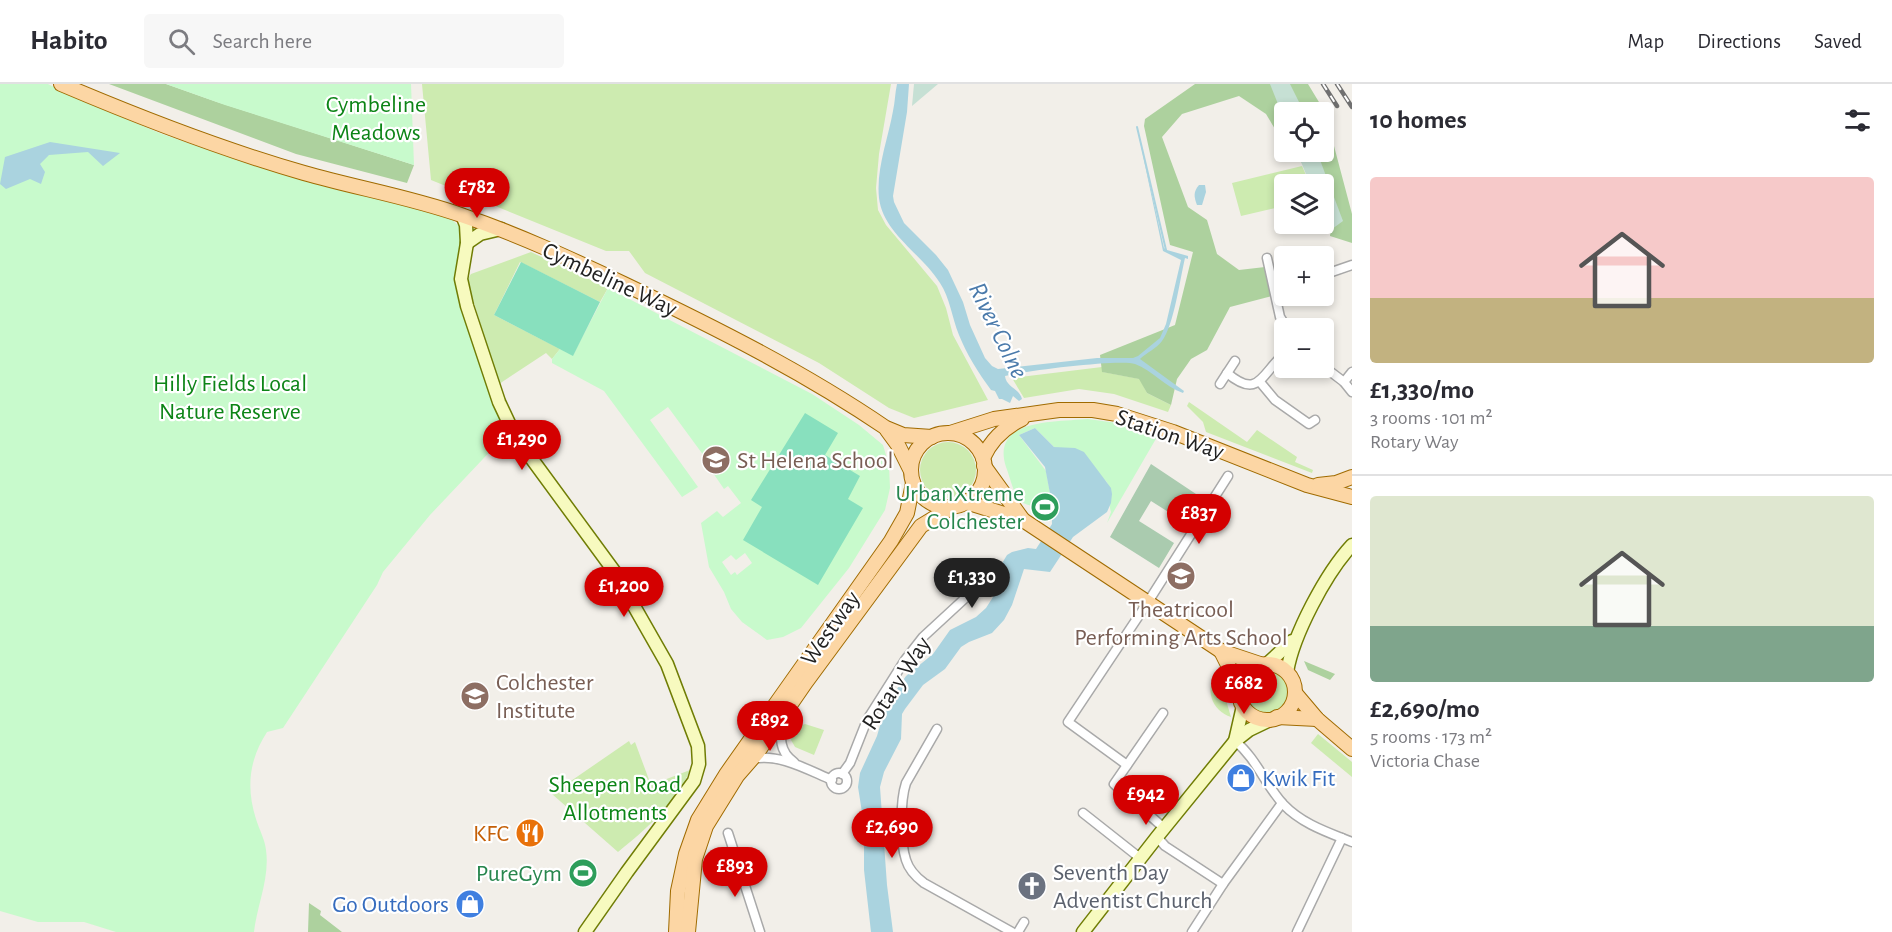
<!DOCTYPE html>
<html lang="en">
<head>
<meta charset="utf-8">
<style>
	:root { --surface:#fff; --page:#f7f7f7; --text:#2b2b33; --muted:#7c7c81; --line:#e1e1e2; --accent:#d40000 }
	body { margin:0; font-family:"Alegreya Sans",sans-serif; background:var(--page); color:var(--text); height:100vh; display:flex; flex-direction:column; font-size:22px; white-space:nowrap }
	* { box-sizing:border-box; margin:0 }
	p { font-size:20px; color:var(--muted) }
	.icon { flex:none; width:33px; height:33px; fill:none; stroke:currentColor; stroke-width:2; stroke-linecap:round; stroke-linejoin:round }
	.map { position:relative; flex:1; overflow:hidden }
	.panel { display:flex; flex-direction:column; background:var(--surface); width:540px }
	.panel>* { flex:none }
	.buttons { position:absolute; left:1274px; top:18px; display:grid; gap:12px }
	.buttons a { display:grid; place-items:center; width:60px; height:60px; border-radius:6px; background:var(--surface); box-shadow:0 3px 9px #0003; font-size:30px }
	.price { position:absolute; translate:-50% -51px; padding:0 14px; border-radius:21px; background:var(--accent); color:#fff; font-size:20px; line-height:39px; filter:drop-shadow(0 2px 3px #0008) }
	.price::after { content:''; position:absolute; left:50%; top:36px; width:18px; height:14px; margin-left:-9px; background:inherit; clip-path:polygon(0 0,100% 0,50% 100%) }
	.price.current { background:#222; color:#fff }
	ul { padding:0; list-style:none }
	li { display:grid; align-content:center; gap:12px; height:318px; padding:0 18px }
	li+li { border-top:2px solid var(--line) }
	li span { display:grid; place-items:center; height:186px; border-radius:6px; color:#555 }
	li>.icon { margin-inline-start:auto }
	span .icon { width:108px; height:108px; fill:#fffc; stroke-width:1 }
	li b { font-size:26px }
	h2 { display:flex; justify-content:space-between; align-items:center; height:72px; padding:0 18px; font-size:26px }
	header { display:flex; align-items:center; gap:36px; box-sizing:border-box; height:84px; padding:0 30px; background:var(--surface); border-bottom:2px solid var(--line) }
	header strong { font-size:28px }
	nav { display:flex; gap:33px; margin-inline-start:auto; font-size:21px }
	.search { width:420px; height:54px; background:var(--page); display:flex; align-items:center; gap:15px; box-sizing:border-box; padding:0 21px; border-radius:6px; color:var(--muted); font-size:22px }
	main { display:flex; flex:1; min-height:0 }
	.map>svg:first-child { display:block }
	.grass { fill:#cdebb0 }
	.forest { fill:#add19e }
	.wetland { fill:#c6e0d4 }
	.cemetery { fill:#aacbaf }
	.park { fill:#c8facc; fill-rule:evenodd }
	.pitch { fill:#88e0be }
	.water { fill:#aad3df }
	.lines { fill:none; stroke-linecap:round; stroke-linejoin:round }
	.stream { stroke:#aad3df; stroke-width:2 }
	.street-casing { stroke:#a9a9a9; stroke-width:11 }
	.secondary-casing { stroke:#707d05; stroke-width:15 }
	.primary-casing { stroke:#a06b00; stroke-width:16 }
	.street { stroke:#fff; stroke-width:8 }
	.secondary { stroke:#f7fabf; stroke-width:12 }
	.primary { stroke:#fcd6a4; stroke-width:14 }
	.rail-casing { stroke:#707070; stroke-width:4.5 }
	.rail { stroke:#fff; stroke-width:2; stroke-dasharray:7; stroke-linecap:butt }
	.labels { text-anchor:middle; stroke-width:4.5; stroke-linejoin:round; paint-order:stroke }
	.park-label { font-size:24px; fill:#0c8416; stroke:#fff }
	.street-label { font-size:24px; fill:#222; stroke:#fff }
	.education-label { font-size:24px; fill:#785e54; stroke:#fff; text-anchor:start }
	.leisure-label { font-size:24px; fill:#27864d; stroke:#fff; text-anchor:end }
	.shop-label { font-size:24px; fill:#366cbe; stroke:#fff; text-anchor:start }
	.food-label { font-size:24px; fill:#c56008; stroke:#fff; text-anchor:end }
	.worship-label { font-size:24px; fill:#5b616d; stroke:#fff; text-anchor:start }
	.water-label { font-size:26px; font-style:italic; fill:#4a7aab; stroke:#fff }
</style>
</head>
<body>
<header>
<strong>Habito</strong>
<div class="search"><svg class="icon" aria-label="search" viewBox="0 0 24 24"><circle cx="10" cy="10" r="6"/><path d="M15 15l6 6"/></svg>Search here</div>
<nav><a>Map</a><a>Directions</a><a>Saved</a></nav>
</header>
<main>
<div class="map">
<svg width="1352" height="848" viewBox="0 0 1352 848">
	<rect width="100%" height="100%" fill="#f2efe9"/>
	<!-- grass -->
	<g class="grass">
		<polygon points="422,0 891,0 879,70 876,104 878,126 886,141 937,202 946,224 953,251 988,316 914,334 889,324 819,279 645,189 629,167 606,167 431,96"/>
		<polygon points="1302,82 1310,100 1284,100 1284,122 1241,132 1232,99"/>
		<polygon points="531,168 608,204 600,218 520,178 494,231 560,265 552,275 546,269 499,300 467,196 471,190"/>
		<polygon points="1102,283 1103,288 1140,295 1147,309 1171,321 1168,328 1114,310 1079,305 1024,314 1012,294"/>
		<polygon points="1189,318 1247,358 1257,346 1297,373 1295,378 1313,386 1312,389 1206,348 1203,338 1187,322"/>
		<circle cx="948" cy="386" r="28"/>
		<circle cx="1267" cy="608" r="22"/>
		<path d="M 1218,589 L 1231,633 C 1212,627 1203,604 1218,589 Z"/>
		<path d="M 805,640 L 824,646 L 814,671 L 795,663 L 791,656 C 794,646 796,643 805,640 Z"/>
		<polygon points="1318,650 1352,678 1352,693 1311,659"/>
		<path d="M 629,657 L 631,661 L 635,658 L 651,701 L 690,686 C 676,720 645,746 618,768 L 552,710 Z"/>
	</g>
	<!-- forest -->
	<g class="forest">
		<polygon points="109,0 166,0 217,18 414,81 407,99 296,70"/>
		<path d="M 1195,0 L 1308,0 L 1325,28 L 1352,130 L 1352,159 L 1330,152 C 1336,112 1319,91 1289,68 L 1323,68 L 1323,28 L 1284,28 L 1284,60 L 1266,30 L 1239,12 L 1182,30 L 1162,53 L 1188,123 L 1207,136 L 1217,170 L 1239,186 L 1265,183 L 1272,212 L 1230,223 L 1207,266 L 1191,275 L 1177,295 L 1171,321 L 1147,309 L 1139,295 L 1102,288 L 1100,271 L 1175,241 L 1193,168 L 1170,161 L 1144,42 L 1145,35 Z"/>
		<polygon points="1304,577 1335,590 1330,596 1308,586"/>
		<polygon points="309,819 321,827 320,831 342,848 308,848"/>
	</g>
	<!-- wetland -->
	<g class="wetland">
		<polygon points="914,0 938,0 912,22"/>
		<polygon points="1270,0 1290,0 1304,28 1284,28 1284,35"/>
		<polygon points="1297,68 1317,68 1343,137 1328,148 1323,135 1323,100 1310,100"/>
	</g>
	<!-- cemetery -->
	<polygon class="cemetery" points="1151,380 1205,416 1189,441 1151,417 1139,437 1174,459 1159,484 1110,453"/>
	<!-- park -->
	<g class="park">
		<path d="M 0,0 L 48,0 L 78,15 L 162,50 L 252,81 L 448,132 L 462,145 L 463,154 L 456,191 L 510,355 L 504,359 L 500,357 L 430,431 L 383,488 L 377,501 L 283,644 L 267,648 C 249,676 246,703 256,735 C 259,745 265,756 266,766 C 270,794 257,821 254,848 L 116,848 L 84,838 L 38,838 L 0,827 Z"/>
		<polygon points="166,0 411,0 414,81 225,21"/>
		<path d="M 608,204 L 812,310 L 859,341 L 883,361 L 889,381 L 890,404 L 885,426 L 849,484 L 801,544 L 783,553 L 767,556 L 742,538 L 731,525 L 724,508 L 709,483 L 701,439 L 717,427 L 723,433 L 741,419 L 728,402 L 724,405 L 713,389 L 715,387 L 668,323 L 650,336 L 698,403 L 682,413 L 604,307 L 552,279 L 552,275 L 560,265 L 573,271 ZM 745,469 L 752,479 L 737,491 L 735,488 L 731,491 L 722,478 L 731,471 L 736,476 Z"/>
		<path d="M 1088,335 L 1124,340 L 1157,353 L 1107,439 L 1111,428 C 1107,417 1116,411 1106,397 L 1058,364 L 1054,363 L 1035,344 L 1019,351 L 1046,387 L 1051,415 L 1052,435 C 1047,431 1042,427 1037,424 C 1032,421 1025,421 1020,417 C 1013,409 1010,393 1006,383 C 990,334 1057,338 1088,335 Z"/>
	</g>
	<!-- pitch -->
	<g class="pitch">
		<polygon points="521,178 600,218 573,272 494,231"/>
		<polygon points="805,329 838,349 825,371 860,392 848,415 863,424 818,501 743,456 762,423 751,416"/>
	</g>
	<!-- water -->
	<g class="water">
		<path d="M 897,0 L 909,0 L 907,28 L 893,112 L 894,118 L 904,139 L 936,171 L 948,186 L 963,218 L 970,241 L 985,274 L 992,282 L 998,285 L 1097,274 L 1133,274 L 1138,272 L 1160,254 L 1166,240 L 1181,176 L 1163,167 L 1137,43 L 1164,164 L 1167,166 L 1188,172 L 1188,175 L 1185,174 C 1180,195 1174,241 1162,257 C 1157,264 1146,269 1140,275 L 1184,307 L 1183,309 C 1165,303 1152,286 1135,280 C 1120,275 1024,287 1005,292 C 1006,303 1020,305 1022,315 L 1019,317 L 1013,312 L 1010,319 L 1002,315 L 999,315 L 995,307 L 991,306 C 978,288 967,271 959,251 C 952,234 950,214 940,199 C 922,170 883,149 879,114 C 876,85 888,55 893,27 C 895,18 895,9 897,0 Z"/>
		<polygon points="50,58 120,69 103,82 88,68 49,71 40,80 45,88 41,100 30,95 6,105 0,100 5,73"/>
		<path d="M 1199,101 L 1205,101 L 1206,108 L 1202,121 L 1197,121 C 1194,113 1193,108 1199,101 Z"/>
		<polygon points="1035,344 1054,363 1075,364 1084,368 1111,404 1112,410 1111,419 1107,428 1073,453 1050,488 1024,485 1012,521 1004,536 992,549 969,558 961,563 945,585 923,601 905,625 902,630 901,655 884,688 880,703 887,801 893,848 871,848 864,786 864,741 858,703 860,689 877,652 886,621 906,592 933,570 950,546 976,533 986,524 993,513 998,486 1007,471 1012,468 1028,464 1036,465 1052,440 1051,415 1045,383 1019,351"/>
	</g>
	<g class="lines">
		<!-- stream -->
		<polyline class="stream" points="1137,43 1166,166"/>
		<!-- street casing -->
		<g class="street-casing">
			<g id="street">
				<polyline points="1267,174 1280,233 1287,244"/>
				<polyline points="1323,191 1352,181"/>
				<polyline points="1323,282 1344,298 1352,308"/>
				<path d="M 1227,289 C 1259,316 1261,290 1284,270"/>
				<polyline points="1260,298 1275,316 1309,340 1315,336"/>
				<polyline points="1344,298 1352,288"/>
				<polyline points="1220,300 1235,277"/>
				<polyline points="1163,629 1114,700 1164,744"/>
				<path d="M 782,636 C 780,653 779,668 794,678"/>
				<path d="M 937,645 L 906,699 C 900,717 900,758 906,776 C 909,786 916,793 924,799 L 1012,848"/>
				<path d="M 1235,657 C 1256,674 1265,700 1283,720 C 1302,740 1327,748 1352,758"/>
				<path d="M 753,675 C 779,669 808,686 832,696"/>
				<polyline points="1127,681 1068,638 1148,518 1228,392"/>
				<circle cx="839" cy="697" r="8"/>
				<polyline points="842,690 850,679 867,636 905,576 923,553 988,493"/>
				<polyline points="1083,729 1140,774"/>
				<polyline points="728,749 760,848"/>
				<polyline points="1157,753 1165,762 1223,800"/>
				<polyline points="1018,848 1024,838"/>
				<polyline points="1192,848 1223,800 1282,719"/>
				<polyline points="1297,848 1342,754"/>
			</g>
		</g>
		<!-- secondary casing -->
		<g class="secondary-casing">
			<g id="secondary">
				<polyline points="462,131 466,141 467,159 461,195 467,222 499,318 515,352 614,487 667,580 698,662 699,680 694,697 627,788 585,848"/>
				<polyline points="467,159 480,150 501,145"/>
				<polyline points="1267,580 1292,557"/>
				<path d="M 1287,588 C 1293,551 1326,489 1352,461"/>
				<polyline points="1235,657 1243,622"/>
				<polyline points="1083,848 1157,753 1235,657 1249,646 1272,635"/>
			</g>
		</g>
		<!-- primary casing -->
		<g class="primary-casing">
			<g id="primary">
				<path d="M 61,0 C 141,34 220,65 304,89 C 356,104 410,113 461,131 C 517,150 571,175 624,200 C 714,243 804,288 886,344 L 903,351 L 932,353"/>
				<polyline points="887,346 898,361 910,385"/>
				<polyline points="950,349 994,335 1059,326 1093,326 1117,330 1173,348 1307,401 1352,413"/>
				<circle cx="948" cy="386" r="37"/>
				<path d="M 983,374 C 991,356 1003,344 1022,335"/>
				<polyline points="984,382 1023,436"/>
				<polyline points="1318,401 1336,399 1352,393"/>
				<polyline points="966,418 1023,436 1221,567 1260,580"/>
				<polyline points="1221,567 1235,595 1238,606"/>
				<circle cx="1267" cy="608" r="28"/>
				<polyline points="1295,609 1317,635 1352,665"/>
				<polyline points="1277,633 1317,635"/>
				<polyline points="676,848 678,807 686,770 698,736 727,689 891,457 907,429 913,399"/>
				<polyline points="688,848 695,775 706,742 737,692 757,669 806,598 921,442 954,422"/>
			</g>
		</g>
		<!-- street -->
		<use href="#street" class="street"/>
		<!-- secondary -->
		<use href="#secondary" class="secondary"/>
		<!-- primary -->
		<use href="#primary" class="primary"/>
		<!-- rail casing -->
		<g class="rail-casing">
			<g id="rail">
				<polyline points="1323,0 1337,22"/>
				<polyline points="1337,0 1352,23"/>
			</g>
		</g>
		<!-- rail -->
		<use href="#rail" class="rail"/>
	</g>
	<!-- icons -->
	<defs>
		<g id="school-disc" transform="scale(1.5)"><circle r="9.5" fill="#8d6e63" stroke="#fff"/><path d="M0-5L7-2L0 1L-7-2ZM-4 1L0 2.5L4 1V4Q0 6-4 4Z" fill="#fff"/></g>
		<g id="stadium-disc" transform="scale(1.5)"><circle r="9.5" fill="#2e9e5b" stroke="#fff"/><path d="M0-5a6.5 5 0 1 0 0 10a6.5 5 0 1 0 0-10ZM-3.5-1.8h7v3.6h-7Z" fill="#fff"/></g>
		<g id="university-disc" transform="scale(1.5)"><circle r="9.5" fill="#8d6e63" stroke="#fff"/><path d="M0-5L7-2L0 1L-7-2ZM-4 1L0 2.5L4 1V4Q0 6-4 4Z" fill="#fff"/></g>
		<g id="shop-disc" transform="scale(1.5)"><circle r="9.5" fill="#3f7fe0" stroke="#fff"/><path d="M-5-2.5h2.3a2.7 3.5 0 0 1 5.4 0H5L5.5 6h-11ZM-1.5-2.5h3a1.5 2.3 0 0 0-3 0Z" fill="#fff"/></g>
		<g id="restaurant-disc" transform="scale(1.5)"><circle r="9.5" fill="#e8710a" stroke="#fff"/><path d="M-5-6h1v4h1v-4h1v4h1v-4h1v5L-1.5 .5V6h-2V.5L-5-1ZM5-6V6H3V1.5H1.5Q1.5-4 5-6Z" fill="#fff"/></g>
		<g id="church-disc" transform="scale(1.5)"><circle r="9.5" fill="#6b7280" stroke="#fff"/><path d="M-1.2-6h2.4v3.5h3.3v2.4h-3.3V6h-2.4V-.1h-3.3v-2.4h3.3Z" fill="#fff"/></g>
	</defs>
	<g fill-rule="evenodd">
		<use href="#school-disc" x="716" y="376"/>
		<use href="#stadium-disc" x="1045" y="423"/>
		<use href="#school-disc" x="1181" y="492"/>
		<use href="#university-disc" x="475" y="612"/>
		<use href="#shop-disc" x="1241" y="694"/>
		<use href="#restaurant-disc" x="530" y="749"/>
		<use href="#stadium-disc" x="583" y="789"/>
		<use href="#church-disc" x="1032" y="802"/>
		<use href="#shop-disc" x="470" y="820"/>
	</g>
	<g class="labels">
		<!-- park labels -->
		<g class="park-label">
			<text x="376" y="28">Cymbeline<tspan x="376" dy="28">Meadows</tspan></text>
			<text x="230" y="307">Hilly Fields Local<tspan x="230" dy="28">Nature Reserve</tspan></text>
			<text x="615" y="708">Sheepen Road<tspan x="615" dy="28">Allotments</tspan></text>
		</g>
		<!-- street labels -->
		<g class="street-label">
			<text transform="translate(610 195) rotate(25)" y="8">Cymbeline Way</text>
			<text transform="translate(1170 350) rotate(19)" y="8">Station Way</text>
			<text transform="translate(830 544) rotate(-55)" y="8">Westway</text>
			<text transform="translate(896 599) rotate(-57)" y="8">Rotary Way</text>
		</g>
		<!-- education labels -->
		<g class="education-label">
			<text x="737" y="384">St Helena School</text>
			<text x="1181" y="533" text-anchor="middle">Theatricool<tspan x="1181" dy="28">Performing Arts School</tspan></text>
			<text x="496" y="606">Colchester<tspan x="496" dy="28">Institute</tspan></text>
		</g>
		<!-- leisure labels -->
		<g class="leisure-label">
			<text x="1024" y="417">UrbanXtreme<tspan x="1024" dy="28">Colchester</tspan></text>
			<text x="562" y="797">PureGym</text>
		</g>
		<!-- shop labels -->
		<g class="shop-label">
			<text x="1262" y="702">Kwik Fit</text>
			<text x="449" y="828" text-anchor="end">Go Outdoors</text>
		</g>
		<!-- food labels -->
		<g class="food-label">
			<text x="509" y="757">KFC</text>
		</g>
		<!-- worship labels -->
		<g class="worship-label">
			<text x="1053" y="796">Seventh Day<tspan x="1053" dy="28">Adventist Church</tspan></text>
		</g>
		<!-- water labels -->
		<g class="water-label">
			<text transform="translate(999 246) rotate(64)" y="9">River Colne</text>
		</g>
	</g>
</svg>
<div class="buttons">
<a><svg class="icon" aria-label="locate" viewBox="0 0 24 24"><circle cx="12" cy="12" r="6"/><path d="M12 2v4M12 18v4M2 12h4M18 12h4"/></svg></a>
<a><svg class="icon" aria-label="layers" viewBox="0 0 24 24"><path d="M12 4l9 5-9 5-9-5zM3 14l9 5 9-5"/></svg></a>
<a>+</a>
<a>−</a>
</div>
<b class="price" style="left:477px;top:135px">£782</b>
<b class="price" style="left:522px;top:387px">£1,290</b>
<b class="price" style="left:1199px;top:461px">£837</b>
<b class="price current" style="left:972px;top:525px">£1,330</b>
<b class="price" style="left:624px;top:534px">£1,200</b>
<b class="price" style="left:1244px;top:631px">£682</b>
<b class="price" style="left:770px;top:668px">£892</b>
<b class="price" style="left:1146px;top:742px">£942</b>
<b class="price" style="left:892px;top:775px">£2,690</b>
<b class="price" style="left:735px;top:814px">£893</b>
</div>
<section class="panel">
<h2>10 homes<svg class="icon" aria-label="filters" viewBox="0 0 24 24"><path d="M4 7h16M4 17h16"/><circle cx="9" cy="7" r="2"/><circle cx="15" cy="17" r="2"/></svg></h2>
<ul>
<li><span style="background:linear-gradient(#f6c9c9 65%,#c2b280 0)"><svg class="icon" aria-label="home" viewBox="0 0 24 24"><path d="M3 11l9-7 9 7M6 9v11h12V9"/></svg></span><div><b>£1,330/mo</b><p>3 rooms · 101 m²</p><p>Rotary Way</p></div></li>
<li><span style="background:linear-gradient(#dfe7d0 70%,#7fa58c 0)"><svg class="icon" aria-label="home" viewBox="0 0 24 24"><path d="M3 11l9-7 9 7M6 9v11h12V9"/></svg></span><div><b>£2,690/mo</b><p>5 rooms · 173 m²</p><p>Victoria Chase</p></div></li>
</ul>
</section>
</main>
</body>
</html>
